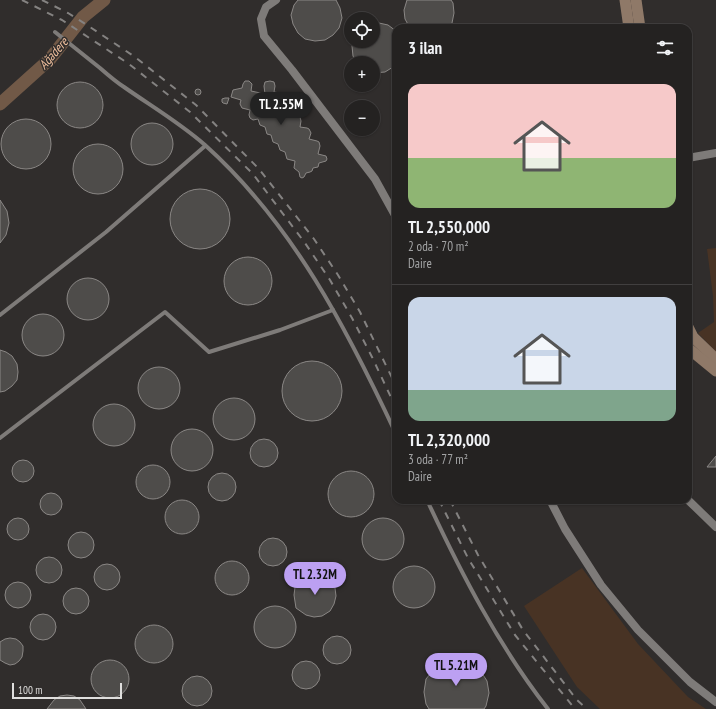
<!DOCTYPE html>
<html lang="tr">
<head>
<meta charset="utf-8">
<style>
	:root { --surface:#242221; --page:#2c2a2a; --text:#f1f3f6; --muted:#a3a4a5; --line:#413f3f; --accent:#bca0f2 }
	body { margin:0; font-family:"PT Sans Narrow",sans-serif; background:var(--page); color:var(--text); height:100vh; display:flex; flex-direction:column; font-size:15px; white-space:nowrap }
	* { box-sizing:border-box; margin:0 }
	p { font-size:13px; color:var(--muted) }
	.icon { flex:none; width:22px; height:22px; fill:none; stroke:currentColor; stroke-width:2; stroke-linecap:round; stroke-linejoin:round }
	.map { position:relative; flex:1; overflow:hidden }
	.details { position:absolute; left:392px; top:24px; width:300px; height:480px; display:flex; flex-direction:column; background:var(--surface); border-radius:12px; box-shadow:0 1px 3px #0004,0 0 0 1px var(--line) }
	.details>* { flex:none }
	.fabs { position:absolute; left:344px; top:12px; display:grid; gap:8px }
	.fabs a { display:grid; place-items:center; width:36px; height:36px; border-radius:50%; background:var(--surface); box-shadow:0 1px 3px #0004,0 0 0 1px var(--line); font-size:20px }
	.scale { position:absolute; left:12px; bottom:10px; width:110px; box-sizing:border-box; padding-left:4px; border:2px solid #dfdedd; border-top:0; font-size:11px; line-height:14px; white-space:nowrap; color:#dfdedd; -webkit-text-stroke:3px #302d2c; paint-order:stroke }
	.price { position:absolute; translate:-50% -34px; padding:0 9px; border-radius:14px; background:var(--accent); color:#111; font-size:13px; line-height:26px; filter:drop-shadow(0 1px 2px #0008) }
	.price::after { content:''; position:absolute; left:50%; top:24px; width:12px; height:9px; margin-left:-6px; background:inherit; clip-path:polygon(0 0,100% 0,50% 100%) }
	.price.active { background:#222; color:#fff }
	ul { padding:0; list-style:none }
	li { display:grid; align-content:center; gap:8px; height:212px; padding:0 16px }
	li+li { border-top:1px solid var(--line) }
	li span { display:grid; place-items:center; height:124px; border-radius:12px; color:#555 }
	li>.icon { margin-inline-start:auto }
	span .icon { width:72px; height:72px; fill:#fffc; stroke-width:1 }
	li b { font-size:17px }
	h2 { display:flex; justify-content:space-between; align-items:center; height:48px; padding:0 16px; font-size:17px }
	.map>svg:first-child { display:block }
	.green { fill:#483324 }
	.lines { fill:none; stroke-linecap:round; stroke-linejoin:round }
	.river { stroke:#715947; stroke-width:13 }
	.building { fill:#4e4c4a; stroke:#8a8785 }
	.lane { stroke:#7e7b79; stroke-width:4 }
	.street { stroke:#7e7b79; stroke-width:8 }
	.secondary { stroke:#8f7968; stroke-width:11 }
	.rail { stroke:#848281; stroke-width:2; stroke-dasharray:7 7; stroke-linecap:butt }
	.labels { text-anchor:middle; stroke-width:3; stroke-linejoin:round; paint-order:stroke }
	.water-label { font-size:13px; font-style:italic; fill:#f1c09e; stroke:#302d2c }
</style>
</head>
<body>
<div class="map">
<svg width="716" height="709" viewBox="0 0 716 709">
	<rect width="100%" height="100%" fill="#302d2c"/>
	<!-- green -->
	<g class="green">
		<polygon points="716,248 716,352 698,333 714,322 713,296 707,249"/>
		<polygon points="582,568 638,644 688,697 706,709 600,709 577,687 524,606"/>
	</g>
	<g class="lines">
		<!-- river -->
		<polyline class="river" points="0,104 50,59 83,17 104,0"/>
	</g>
	<!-- building -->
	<g class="building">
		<polygon points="298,0 336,0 340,8 342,18 339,28 333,35 325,40 315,41 305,39 298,33 293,24 291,15 294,5"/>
		<polygon points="407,0 451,0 453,3 454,13 452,23 447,28 410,28 405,19 404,10"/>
		<polygon points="373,23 379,23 388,25 396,31 396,63 393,67 385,72 373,73 373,63 357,63 353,56 352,46 353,41 373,41"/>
		<polygon points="245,81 249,81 252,84 251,91 265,94 264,86 265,82 270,81 274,82 275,86 274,92 280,93 282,94 283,99 282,104 291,106 293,115 300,117 301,121 300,127 307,128 309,129 311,133 309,139 317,141 319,142 320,146 318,154 326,156 327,159 326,161 319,163 318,167 313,168 312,171 310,172 306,173 304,177 302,178 300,177 299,172 294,168 295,161 287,159 285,152 280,150 278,144 273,142 271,135 267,134 265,127 260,125 258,119 253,120 250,118 249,115 250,110 242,108 240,104 241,100 231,97 233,90 242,88 243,84"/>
		<circle cx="80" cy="105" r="23"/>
		<circle cx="198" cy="92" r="3"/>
		<polygon points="225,98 229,98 227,104 223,103 222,102 222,99"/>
		<circle cx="26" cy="144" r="25"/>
		<circle cx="152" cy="144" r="21"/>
		<circle cx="98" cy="169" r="25"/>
		<circle cx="200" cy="219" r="30"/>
		<polygon points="0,200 7,211 9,223 6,235 0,243"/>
		<circle cx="248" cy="281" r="24"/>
		<circle cx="88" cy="299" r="21"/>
		<circle cx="43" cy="335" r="21"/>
		<polygon points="0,350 6,352 12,356 17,364 18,372 17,380 12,386 5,391 0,392"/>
		<circle cx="312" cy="391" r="30"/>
		<circle cx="159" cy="388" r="21"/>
		<circle cx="234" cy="419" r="21"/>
		<circle cx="114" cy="425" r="21"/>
		<circle cx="192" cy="450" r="21"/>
		<circle cx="264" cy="453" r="14"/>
		<polygon points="716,456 716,467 707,467"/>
		<circle cx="23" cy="471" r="11"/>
		<circle cx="153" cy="482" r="17"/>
		<circle cx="351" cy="494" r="23"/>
		<circle cx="222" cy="487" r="14"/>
		<circle cx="51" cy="504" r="11"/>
		<circle cx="182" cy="517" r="17"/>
		<circle cx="18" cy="529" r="11"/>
		<circle cx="383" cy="539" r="21"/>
		<circle cx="81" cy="545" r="13"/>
		<circle cx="273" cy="552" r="14"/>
		<circle cx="49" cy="570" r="13"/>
		<circle cx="232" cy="578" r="17"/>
		<circle cx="107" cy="577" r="13"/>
		<circle cx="414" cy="587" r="21"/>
		<polygon points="315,575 323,576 330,581 335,588 336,596 334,604 330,611 322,616 314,617 306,615 296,608 294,595 295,587 300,580 307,576"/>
		<circle cx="18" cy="595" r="13"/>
		<circle cx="76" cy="601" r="13"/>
		<circle cx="275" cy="627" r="21"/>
		<circle cx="43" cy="627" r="13"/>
		<circle cx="154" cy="644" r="19"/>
		<circle cx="337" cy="650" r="14"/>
		<polygon points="10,638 16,639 20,642 23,646 23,651 22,657 19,661 15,664 10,665 5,663 0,660 0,642 5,639"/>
		<polygon points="457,660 469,663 480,670 487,681 489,693 486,706 484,709 429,709 426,704 424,692 426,679 434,669 444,662"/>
		<circle cx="110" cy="679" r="19"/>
		<circle cx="306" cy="675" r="14"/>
		<circle cx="197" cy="691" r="15"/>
		<polygon points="67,695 74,696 80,700 86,709 47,709 54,700 60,696"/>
	</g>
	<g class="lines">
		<!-- lane -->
		<g class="lane">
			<path d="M 55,32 C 70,44 85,56 100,68 C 108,75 116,82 124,87 C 151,106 180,123 205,145 C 293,224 347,329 396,434"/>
			<polyline points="0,315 106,232 205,146"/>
			<polyline points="0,438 165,312 209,352 280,330 333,310"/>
			<path d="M 427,500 C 461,573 498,645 548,709"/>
		</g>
		<!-- street -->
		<g class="street">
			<polyline points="276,0 266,7 261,19 264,36 292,70 375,179 396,217"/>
			<polyline points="688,158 716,153"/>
			<polyline points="550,500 565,529 601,585 638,630 690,682 716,702"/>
			<polyline points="688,500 716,527"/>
		</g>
		<!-- secondary -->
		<g class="secondary">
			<polyline points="625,0 629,28"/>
			<polyline points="636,0 640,28"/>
			<polyline points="688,327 693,337 716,359"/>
			<polyline points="688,348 716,371"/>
		</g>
		<!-- rail -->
		<g class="rail">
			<polyline points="22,0 62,20 129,64 190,112 253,174 305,243 330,280 352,318 372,357 396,408"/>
			<polyline points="42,0 68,13 90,27 135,57 196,105 259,169 314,239 338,275 360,312 396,386"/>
			<polyline points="439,500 468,558 515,635 575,709"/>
			<polyline points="450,500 478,555 523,630 577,700 587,709"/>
		</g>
	</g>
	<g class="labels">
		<!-- water labels -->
		<g class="water-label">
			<text transform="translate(53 53) rotate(-49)" y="5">Ağadere</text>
		</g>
	</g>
</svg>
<div class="fabs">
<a><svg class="icon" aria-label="locate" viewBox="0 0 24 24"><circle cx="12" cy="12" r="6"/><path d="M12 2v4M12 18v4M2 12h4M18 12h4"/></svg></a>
<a>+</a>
<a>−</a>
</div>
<div class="scale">100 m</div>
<b class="price active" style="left:281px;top:126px">TL 2.55M</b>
<b class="price" style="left:315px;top:596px">TL 2.32M</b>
<b class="price" style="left:456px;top:687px">TL 5.21M</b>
<section class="details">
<h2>3 ilan<svg class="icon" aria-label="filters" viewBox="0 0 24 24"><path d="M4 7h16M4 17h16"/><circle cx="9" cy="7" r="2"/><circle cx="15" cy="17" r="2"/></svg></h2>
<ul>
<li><span style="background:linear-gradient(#f6c9c9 60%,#8fb573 0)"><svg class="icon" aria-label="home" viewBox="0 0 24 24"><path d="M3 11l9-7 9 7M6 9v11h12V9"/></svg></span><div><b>TL 2,550,000</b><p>2 oda · 70 m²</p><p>Daire</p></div></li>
<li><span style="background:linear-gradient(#c9d6e8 75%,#7fa58c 0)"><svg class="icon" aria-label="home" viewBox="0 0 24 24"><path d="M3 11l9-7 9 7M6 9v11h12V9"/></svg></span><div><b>TL 2,320,000</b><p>3 oda · 77 m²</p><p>Daire</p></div></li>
</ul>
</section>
</div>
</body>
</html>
